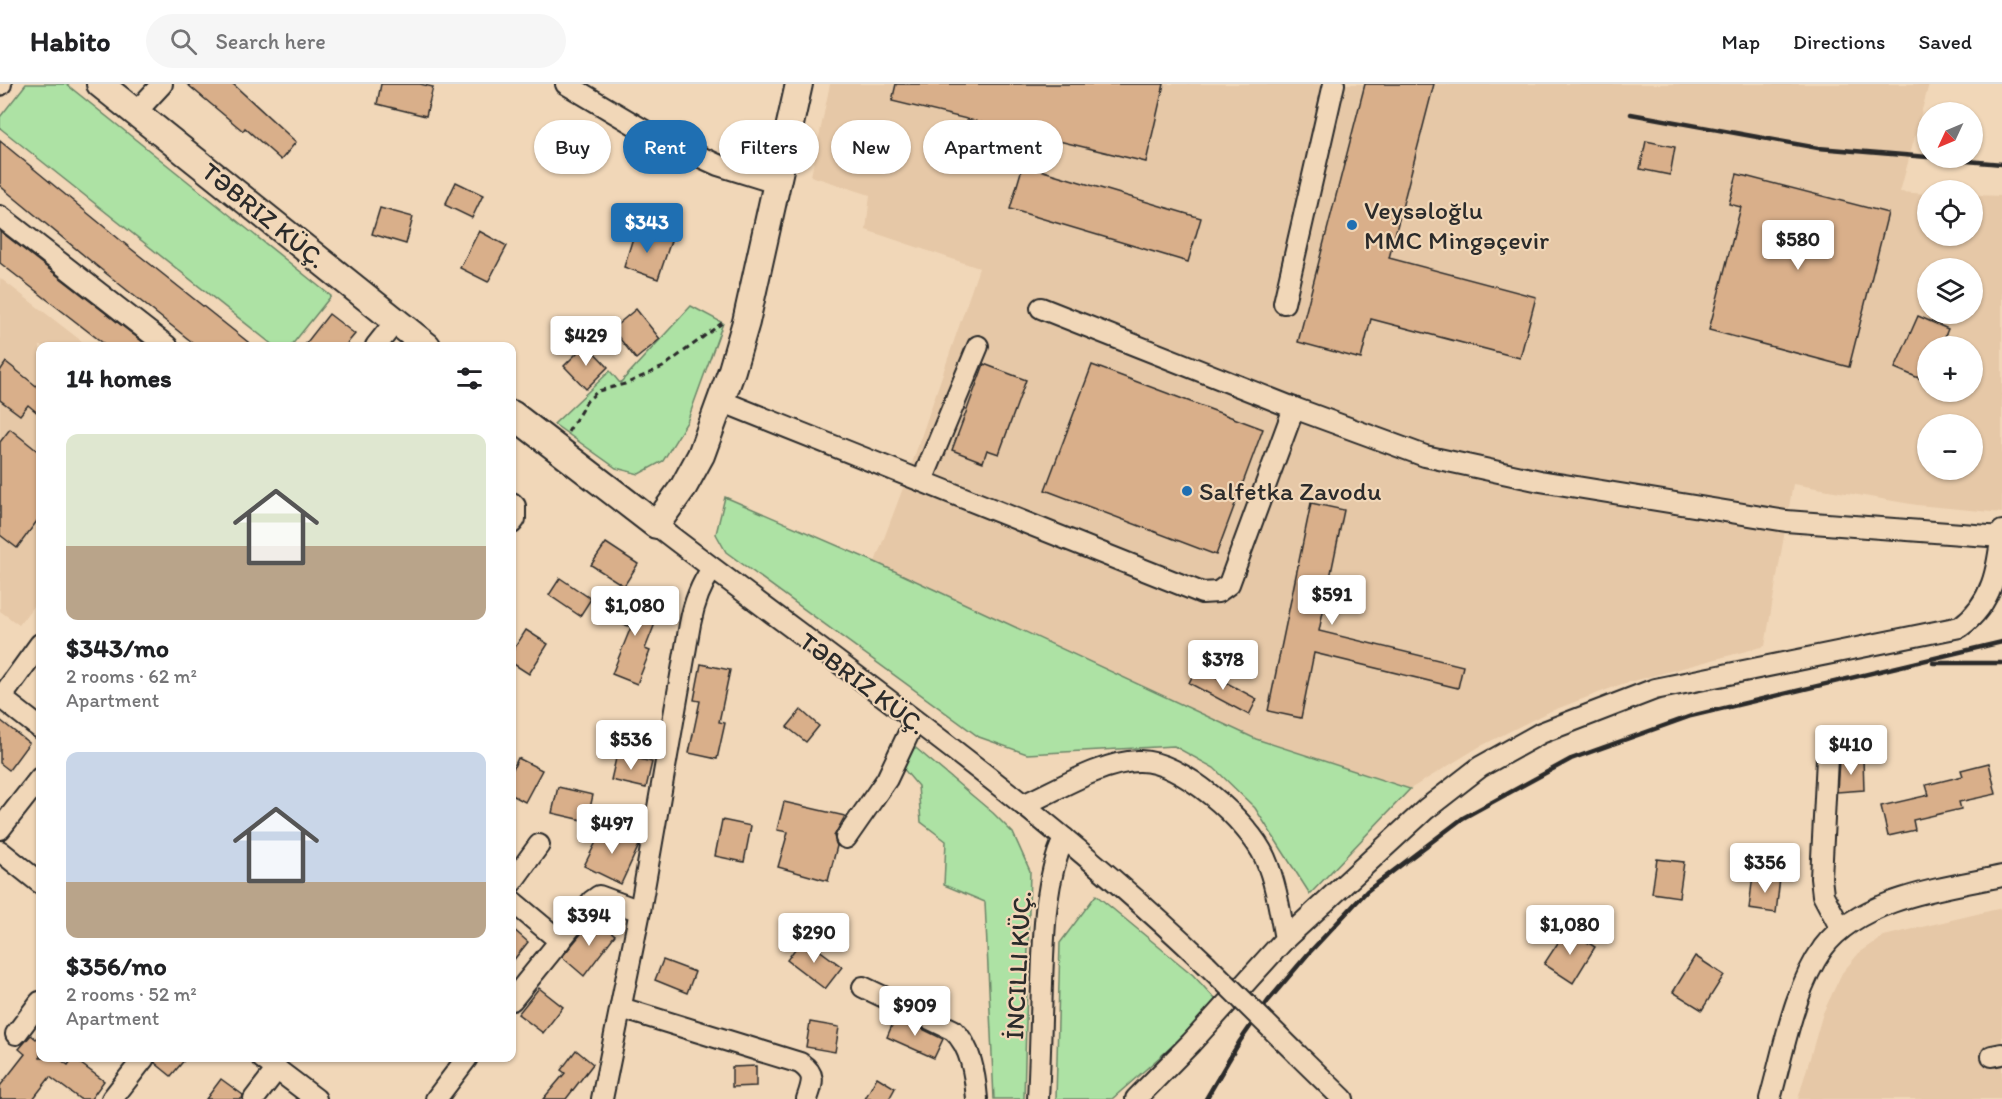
<!DOCTYPE html>
<html lang="en">
<head>
<meta charset="utf-8">
<style>
	:root { --surface:#fff; --page:#f6f6f6; --text:#202124; --muted:#757577; --line:#e0e0e0; --accent:#1f6fb2 }
	body { margin:0; font-family:Itim,sans-serif; background:var(--page); color:var(--text); height:100vh; display:flex; flex-direction:column; font-size:22px; white-space:nowrap }
	* { box-sizing:border-box; margin:0 }
	p { font-size:20px; color:var(--muted) }
	.icon { flex:none; width:33px; height:33px; fill:none; stroke:currentColor; stroke-width:2; stroke-linecap:round; stroke-linejoin:round }
	.map { position:relative; flex:1; overflow:hidden }
	.panel { position:absolute; left:36px; top:258px; width:480px; height:720px; display:flex; flex-direction:column; background:var(--surface); border-radius:12px; box-shadow:0 2px 4px #0004 }
	.panel>* { flex:none }
	.guide { position:absolute; left:534px; top:36px; width:570px; height:54px; display:flex; gap:12px }
	.needle { width:39px; rotate:226deg }
	.tools { position:absolute; left:1917px; top:18px; display:grid; gap:12px }
	.tools a { display:grid; place-items:center; width:66px; height:66px; border-radius:50%; background:var(--surface); box-shadow:0 2px 4px #0004; font-size:30px }
	.price { position:absolute; translate:-50% -51px; padding:0 14px; border-radius:6px; background:#fff; color:#222; font-size:20px; line-height:39px; filter:drop-shadow(0 2px 3px #0008) }
	.price::after { content:''; position:absolute; left:50%; top:36px; width:18px; height:14px; margin-left:-9px; background:inherit; clip-path:polygon(0 0,100% 0,50% 100%) }
	.price.on { background:var(--accent); color:#fff }
	ul { padding:0; list-style:none }
	li { display:grid; align-content:center; gap:12px; height:318px; padding:0 30px }
	li span { display:grid; place-items:center; height:186px; border-radius:12px; color:#555 }
	li>.icon { margin-inline-start:auto }
	span .icon { width:108px; height:108px; fill:#fffc; stroke-width:1 }
	li b { font-size:26px }
	h2 { display:flex; justify-content:space-between; align-items:center; height:72px; padding:0 30px; font-size:26px }
	.tag { padding:0 21px; border-radius:27px; background:var(--surface); box-shadow:0 2px 4px #0004; font-size:21px; line-height:54px }
	.tag.on { background:var(--accent); color:#fff }
	header { display:flex; align-items:center; gap:36px; box-sizing:border-box; height:84px; padding:0 30px; background:var(--surface); border-bottom:2px solid var(--line) }
	header strong { font-size:28px }
	nav { display:flex; gap:33px; margin-inline-start:auto; font-size:21px }
	.search { width:420px; height:54px; background:var(--page); display:flex; align-items:center; gap:15px; box-sizing:border-box; padding:0 21px; border-radius:33px; color:var(--muted); font-size:22px }
	.map>svg:first-child { display:block }
	.built { fill:#e6c8a7; fill-rule:evenodd }
	.green { fill:#ade2a4; stroke:#6c8668; stroke-width:1.5 }
	.building { fill:#d9af8a; stroke:#2b2b2b; stroke-width:1.5 }
	.lines { fill:none; stroke-linecap:round; stroke-linejoin:round }
	.minor-casing { stroke:#2b2b2b; stroke-width:24 }
	.major-casing { stroke:#2b2b2b; stroke-width:30 }
	.path { stroke:#2b2b2b; stroke-width:3; stroke-dasharray:6 4.5; stroke-linecap:butt }
	.minor { stroke:#f1d7b8; stroke-width:20 }
	.major { stroke:#f1d7b8; stroke-width:26 }
	.rail { stroke:#2b2b2b; stroke-width:4.5 }
	.minor-bridge-casing { stroke:#2b2b2b; stroke-width:24; stroke-linecap:butt }
	.minor-bridge { stroke:#f1d7b8; stroke-width:20 }
	.poi-dot { fill:#1f6fb2; stroke:#f1d7b8; stroke-width:2 }
	.labels { text-anchor:middle; stroke-width:4.5; stroke-linejoin:round; paint-order:stroke }
	.poi-label { font-size:26px; fill:#2b2b2b; stroke:#f1d7b8; text-anchor:start }
	.street-label { font-size:26px; fill:#2b2b2b; stroke:#f1d7b8 }
</style>
</head>
<body>
<header>
<strong>Habito</strong>
<div class="search"><svg class="icon" aria-label="search" viewBox="0 0 24 24"><circle cx="10" cy="10" r="6"/><path d="M15 15l6 6"/></svg>Search here</div>
<nav><a>Map</a><a>Directions</a><a>Saved</a></nav>
</header>
<div class="map">
<svg width="2002" height="1015" viewBox="0 0 2002 1015">
	<rect width="100%" height="100%" fill="#f1d7b8"/>
	<filter id="ink" filterUnits="userSpaceOnUse"><feTurbulence type="fractalNoise" baseFrequency=".0167" numOctaves="2"/><feDisplacementMap in="SourceGraphic" scale="12" xChannelSelector="R" yChannelSelector="G"/><feConvolveMatrix kernelMatrix="1 2 1 2 8 2 1 2 1" color-interpolation-filters="sRGB"/></filter>
	<g filter="url(#ink)">
		<!-- built -->
		<g class="built">
			<path d="M 830,0 L 1929,0 L 1900,108 L 1927,110 L 1928,152 L 1972,152 L 1973,111 L 2002,112 L 2002,429 L 1917,421 L 1793,400 L 1765,562 L 1622,600 L 1546,629 L 1479,663 L 1410,705 L 1256,655 L 875,478 L 908,391 L 979,184 L 866,146 L 870,111 L 811,92 ZM 1928,184 L 1972,184 L 1972,230 L 1928,230 ZM 1928,262 L 1972,262 L 1972,308 L 1928,308 ZM 1928,340 L 1972,340 L 1972,386 L 1928,386 Z"/>
			<polygon points="0,194 88,262 40,262 40,513 19,541 0,527"/>
			<polygon points="2002,824 2002,1015 1798,1015 1823,929 1842,889 1859,869 1884,852"/>
		</g>
		<!-- green -->
		<g class="green">
			<polygon points="26,0 66,0 331,212 291,262 274,262 0,44 0,33"/>
			<polygon points="691,222 723,239 687,338 663,377 639,390 616,384 554,340 610,287 620,299"/>
			<polygon points="725,413 875,478 1256,655 1410,705 1310,810 1255,724 1214,684 1174,662 1027,670 979,653 726,468 716,450"/>
			<polygon points="911,660 993,729 1013,749 1030,787 1024,1015 994,1015 985,818 944,801 946,757 921,738 918,702 901,682"/>
			<polygon points="1096,811 1193,891 1216,916 1178,957 1112,1015 1056,1015 1060,859"/>
		</g>
		<!-- building -->
		<g class="building">
			<polygon points="187,0 233,0 296,58 281,76 245,44 243,47"/>
			<polygon points="381,0 420,0 433,3 426,32 377,20"/>
			<polygon points="896,0 1164,0 1146,78 892,17"/>
			<polygon points="1365,0 1434,0 1389,174 1536,213 1520,274 1371,235 1361,275 1298,258"/>
			<polygon points="0,57 130,164 253,262 197,262 98,183 0,102"/>
			<polygon points="1646,57 1675,63 1670,91 1640,85"/>
			<polygon points="1023,81 1201,134 1188,178 1010,125"/>
			<polygon points="1737,90 1888,129 1849,283 1709,246 1741,123 1729,120"/>
			<polygon points="456,98 483,111 472,134 445,121"/>
			<polygon points="380,124 413,133 406,160 372,150"/>
			<polygon points="636,144 671,157 658,195 624,183"/>
			<polygon points="0,147 90,217 148,262 107,262 0,179"/>
			<polygon points="479,147 507,162 488,198 460,184"/>
			<polygon points="636,225 660,255 636,275 612,245"/>
			<polygon points="329,230 355,250 345,262 304,262"/>
			<polygon points="1918,232 1948,245 1941,262 1928,262 1928,298 1895,284"/>
			<polygon points="586,260 608,283 586,305 564,282"/>
			<polygon points="6,278 40,305 40,331 28,321 20,331 0,316 0,287"/>
			<polygon points="984,280 1026,296 999,370 987,366 983,378 952,366"/>
			<polygon points="1092,281 1263,345 1216,471 1045,406"/>
			<polygon points="10,345 40,369 40,433 17,464 0,451 0,358"/>
			<polygon points="1311,419 1344,426 1319,547 1463,582 1458,604 1314,569 1301,634 1268,627"/>
			<polygon points="606,459 638,480 624,502 591,481"/>
			<polygon points="560,494 591,515 580,532 549,511"/>
			<polygon points="627,510 661,524 645,565 650,567 637,600 612,590 631,543 616,537"/>
			<polygon points="526,546 548,560 529,590 512,579 512,568"/>
			<polygon points="701,580 730,586 719,638 725,639 717,675 689,669 700,617 694,616"/>
			<polygon points="1197,583 1257,615 1249,631 1189,599"/>
			<polygon points="801,626 819,642 806,658 787,643"/>
			<polygon points="0,636 29,659 9,686 0,679"/>
			<polygon points="617,670 652,678 646,704 611,696"/>
			<polygon points="518,674 542,686 525,718 512,711 512,687"/>
			<polygon points="1863,675 1864,706 1837,708 1839,676"/>
			<polygon points="1989,679 1996,710 1959,718 1961,725 1913,736 1915,746 1888,752 1881,722 1929,711 1926,701 1963,692 1961,686"/>
			<polygon points="558,703 593,711 587,737 552,729"/>
			<polygon points="784,718 845,732 834,752 837,762 828,797 778,783 788,748 777,746"/>
			<polygon points="722,736 751,742 744,778 715,772"/>
			<polygon points="604,742 640,759 621,800 584,782"/>
			<polygon points="1657,775 1684,778 1679,813 1652,809"/>
			<polygon points="1753,790 1780,794 1776,829 1749,825"/>
			<polygon points="594,834 615,851 584,892 562,873"/>
			<polygon points="512,844 528,858 512,878"/>
			<polygon points="1567,845 1595,863 1573,899 1544,880"/>
			<polygon points="803,854 842,883 825,905 787,876"/>
			<polygon points="1695,872 1724,891 1702,926 1673,908"/>
			<polygon points="663,876 695,888 687,909 655,896"/>
			<polygon points="539,904 563,923 543,949 518,930"/>
			<polygon points="896,932 943,955 934,974 887,953"/>
			<polygon points="810,938 839,943 835,968 806,963"/>
			<polygon points="40,949 40,974 58,974 68,981 73,974 104,997 91,1015 80,1015 50,993 33,1015 0,1015 0,1002 25,970 19,965 31,951 36,955"/>
			<polygon points="576,966 593,980 566,1015 543,1015 565,989 561,986"/>
			<polygon points="156,974 186,974 171,992 155,979"/>
			<polygon points="756,982 756,1002 732,1003 732,983"/>
			<polygon points="877,993 895,1004 889,1015 865,1015"/>
			<polygon points="221,995 243,1011 242,1015 206,1015"/>
		</g>
		<g class="lines">
			<!-- minor casing -->
			<g class="minor-casing">
				<g id="minor">
					<polyline points="566,0 652,51 718,81 779,100"/>
					<polyline points="0,1 1,0"/>
					<polyline points="136,28 162,0"/>
					<polyline points="0,132 167,262"/>
					<polyline points="1284,219 1334,0"/>
					<polyline points="1041,224 1294,324 1425,372 1540,397 1786,437 2002,453"/>
					<polyline points="376,262 395,238"/>
					<polyline points="721,317 1202,509 1218,508 1229,500 1294,324"/>
					<polyline points="922,397 978,262"/>
					<polyline points="512,419 515,422 515,435 512,439"/>
					<path d="M 656,441 C 842,584 1036,717 1206,880"/>
					<polyline points="0,613 40,644"/>
					<polyline points="1,614 40,560"/>
					<polyline points="1827,674 1821,794 1823,811 1841,845"/>
					<path d="M 1023,721 C 1057,706 1101,678 1138,677 C 1180,675 1249,738 1265,774 C 1276,799 1280,828 1285,855 L 1191,959 L 1136,1015"/>
					<polyline points="0,745 40,694"/>
					<polyline points="846,754 887,695 914,638"/>
					<polyline points="0,767 40,799"/>
					<polyline points="512,798 539,761"/>
					<polyline points="512,817 560,857"/>
					<path d="M 1285,855 L 1426,725 L 1480,683 L 1541,649 L 1655,605 L 1960,543 C 1993,519 1998,484 2002,447"/>
					<path d="M 863,903 L 953,946 C 971,962 975,991 977,1015"/>
					<polyline points="512,916 592,817 599,812 640,827"/>
					<path d="M 621,924 L 800,979 C 816,990 813,998 807,1015"/>
					<polyline points="16,950 40,918"/>
					<polyline points="1298,971 1343,1015"/>
					<polyline points="1992,972 2002,970"/>
					<polyline points="262,974 316,1015"/>
					<polyline points="112,1015 144,974"/>
					<polyline points="254,1015 277,985"/>
					<polyline points="436,1015 467,974"/>
					<path d="M 602,1015 L 640,827 L 690,540 C 694,519 700,502 712,485"/>
					<path d="M 1038,1015 C 1040,976 1041,938 1042,899 C 1044,850 1044,799 1064,754"/>
					<path d="M 1770,1015 C 1784,966 1793,907 1823,864 C 1860,814 1945,804 2002,792"/>
				</g>
			</g>
			<!-- major casing -->
			<g class="major-casing">
				<g id="major">
					<polyline points="100,0 427,262"/>
					<polyline points="512,330 656,441 684,402 701,371 732,286 746,238 799,0"/>
				</g>
			</g>
			<!-- path -->
			<polyline class="path" points="568,348 587,317 598,307 625,300 663,283 722,239"/>
			<!-- minor -->
			<use href="#minor" class="minor"/>
			<!-- major -->
			<use href="#major" class="major"/>
			<!-- rail -->
			<g class="rail">
				<polyline points="1631,30 1818,64 1928,73"/>
				<polyline points="1932,74 2002,80"/>
				<polyline points="1933,579 2002,579"/>
				<polyline points="1206,1015 1240,957 1268,917 1308,870 1367,807 1463,734 1571,675 1691,632 2002,558"/>
			</g>
			<!-- minor-bridge casing -->
			<g class="minor-bridge-casing">
				<polyline id="minor-bridge" points="1206,880 1298,971"/>
			</g>
			<!-- minor-bridge -->
			<use href="#minor-bridge" class="minor-bridge"/>
		</g>
	</g>
	<!-- markers -->
	<g class="poi-dot">
		<circle cx="1352" cy="141" r="6"/>
		<circle cx="1187" cy="407" r="6"/>
	</g>
	<g class="labels">
		<!-- poi labels -->
		<g class="poi-label">
			<text x="1364" y="135">Veysəloğlu<tspan x="1364" dy="30">MMC Mingəçevir</tspan></text>
			<text x="1199" y="416">Salfetka Zavodu</text>
		</g>
		<!-- street labels -->
		<g class="street-label">
			<text transform="translate(264 131) rotate(39)" y="9">TƏBRIZ KÜÇ.</text>
			<text transform="translate(863 599) rotate(37)" y="9">TƏBRIZ KÜÇ.</text>
			<text transform="translate(1018 881) rotate(-87)" y="9">İNCILLI KÜÇ.</text>
		</g>
	</g>
</svg>
<div class="tools">
<a><svg class="needle" viewBox="-14 -14 28 28"><path d="M0-13l5 13h-10z" fill="#e53935"/><path d="M0 13l5-13h-10z" fill="#757577"/></svg></a>
<a><svg class="icon" aria-label="locate" viewBox="0 0 24 24"><circle cx="12" cy="12" r="6"/><path d="M12 2v4M12 18v4M2 12h4M18 12h4"/></svg></a>
<a><svg class="icon" aria-label="layers" viewBox="0 0 24 24"><path d="M12 4l9 5-9 5-9-5zM3 14l9 5 9-5"/></svg></a>
<a>+</a>
<a>−</a>
</div>
<b class="price on" style="left:647px;top:170px">$343</b>
<b class="price" style="left:1798px;top:187px">$580</b>
<b class="price" style="left:586px;top:283px">$429</b>
<b class="price" style="left:1332px;top:542px">$591</b>
<b class="price" style="left:635px;top:553px">$1,080</b>
<b class="price" style="left:1223px;top:607px">$378</b>
<b class="price" style="left:631px;top:687px">$536</b>
<b class="price" style="left:1851px;top:692px">$410</b>
<b class="price" style="left:612px;top:771px">$497</b>
<b class="price" style="left:1765px;top:810px">$356</b>
<b class="price" style="left:589px;top:863px">$394</b>
<b class="price" style="left:1570px;top:872px">$1,080</b>
<b class="price" style="left:814px;top:880px">$290</b>
<b class="price" style="left:915px;top:953px">$909</b>
<div class="guide">
<a class="tag">Buy</a>
<a class="tag on">Rent</a>
<a class="tag">Filters</a>
<a class="tag">New</a>
<a class="tag">Apartment</a>
</div>
<section class="panel">
<h2>14 homes<svg class="icon" aria-label="filters" viewBox="0 0 24 24"><path d="M4 7h16M4 17h16"/><circle cx="9" cy="7" r="2"/><circle cx="15" cy="17" r="2"/></svg></h2>
<ul>
<li><span style="background:linear-gradient(#dfe7d0 60%,#b9a48a 0)"><svg class="icon" aria-label="home" viewBox="0 0 24 24"><path d="M3 11l9-7 9 7M6 9v11h12V9"/></svg></span><div><b>$343/mo</b><p>2 rooms · 62 m²</p><p>Apartment</p></div></li>
<li><span style="background:linear-gradient(#c9d6e8 70%,#b9a48a 0)"><svg class="icon" aria-label="home" viewBox="0 0 24 24"><path d="M3 11l9-7 9 7M6 9v11h12V9"/></svg></span><div><b>$356/mo</b><p>2 rooms · 52 m²</p><p>Apartment</p></div></li>
</ul>
</section>
</div>
</body>
</html>
